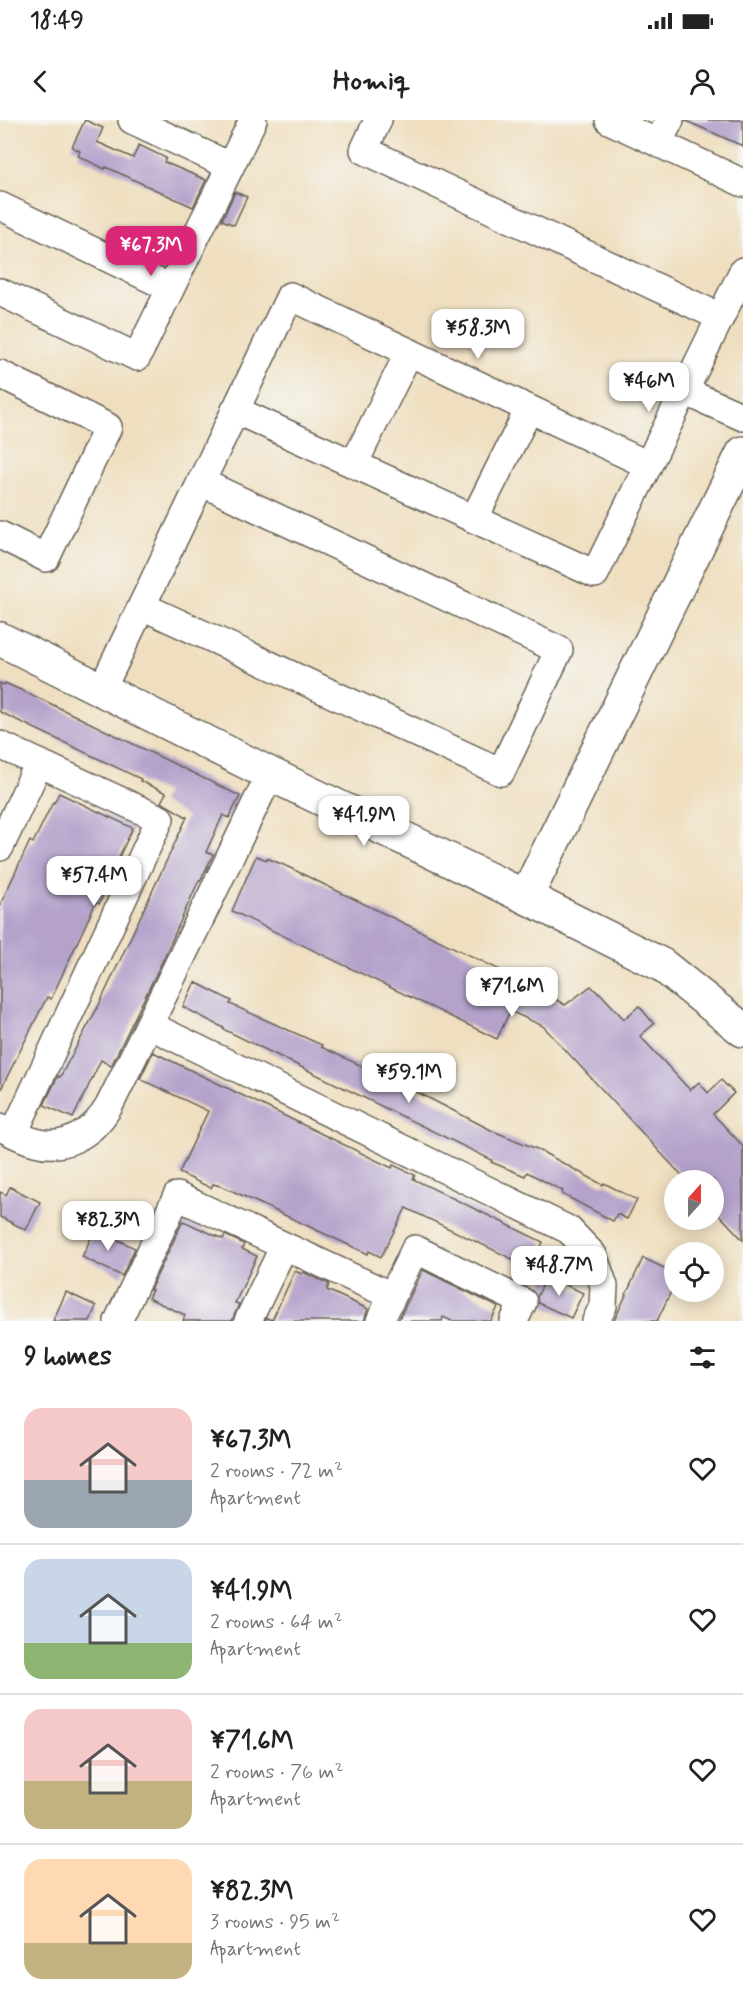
<!DOCTYPE html>
<html lang="en">
<head>
<meta charset="utf-8">
<style>
	:root { --surface:#fff; --page:#f2f2f2; --text:#222; --muted:#767676; --line:#e0e0e0; --accent:#db2777 }
	body { margin:0; font-family:Mynerve,sans-serif; background:var(--page); color:var(--text); height:100vh; display:flex; flex-direction:column; font-size:22px; white-space:nowrap }
	* { box-sizing:border-box; margin:0 }
	p { font-size:20px; color:var(--muted) }
	.icon { flex:none; width:33px; height:33px; fill:none; stroke:currentColor; stroke-width:2; stroke-linecap:round; stroke-linejoin:round }
	.map { position:relative; height:1201px; overflow:hidden }
	.drawer { display:flex; flex-direction:column; background:var(--surface); flex:1 }
	.drawer>* { flex:none }
	.needle { width:39px; rotate:21deg }
	.controls { position:absolute; left:664px; top:1050px; display:grid; gap:12px }
	.controls a { display:grid; place-items:center; width:60px; height:60px; border-radius:50%; background:var(--surface); box-shadow:0 3px 15px #0003; font-size:30px }
	.price { position:absolute; translate:-50% -51px; padding:0 14px; border-radius:12px; background:#fff; color:#222; font-size:20px; line-height:39px; filter:drop-shadow(0 2px 3px #0008) }
	.price::after { content:''; position:absolute; left:50%; top:36px; width:18px; height:14px; margin-left:-9px; background:inherit; clip-path:polygon(0 0,100% 0,50% 100%) }
	.price.active { background:var(--accent); color:#fff }
	ul { padding:0; list-style:none }
	li { display:flex; align-items:center; gap:18px; height:150px; padding:0 24px }
	li+li { border-top:2px solid var(--line) }
	li span { display:grid; place-items:center; flex:none; width:168px; height:120px; border-radius:18px; color:#555 }
	li>.icon { margin-inline-start:auto }
	span .icon { width:72px; height:72px; fill:#fffc; stroke-width:1 }
	li b { font-size:26px }
	h2 { display:flex; justify-content:space-between; align-items:center; height:72px; padding:0 24px; font-size:26px }
	.status { display:flex; justify-content:space-between; align-items:center; height:42px; padding:0 30px; background:var(--surface); direction:ltr }
	.status svg { height:16px; fill:currentColor }
	header { display:flex; justify-content:space-between; align-items:center; height:78px; padding:0 24px; background:var(--surface); font-size:27px; font-weight:700 }
	.map>svg:first-child { display:block }
	.building { fill:#b4a2cb }
	.lines { fill:none; stroke-linecap:round; stroke-linejoin:round }
	.minor-casing { stroke:#666055; stroke-width:30 }
	.tertiary-casing { stroke:#666055; stroke-width:36 }
	.minor { stroke:#fff; stroke-width:27 }
	.tertiary { stroke:#fff; stroke-width:33 }
</style>
</head>
<body>
<div class="status"><b>18:49</b><svg viewBox="0 0 49 12"><path d="M0 12V9h3v3zM5 12V6h3v6zM10 12V3h3v9zM15 12V0h3v12zM26 1h20v11H26zM47 4h2v5h-2z"/></svg></div>
<header><svg class="icon" aria-label="back" viewBox="0 0 24 24"><path d="M15 5l-7 7 7 7"/></svg>Homiq<svg class="icon" aria-label="person" viewBox="0 0 24 24"><circle cx="12" cy="8" r="4"/><path d="M4 21q1-7 8-7t8 7"/></svg></header>
<div class="map">
<svg width="743" height="1201" viewBox="0 0 743 1201">
	<rect width="100%" height="100%" fill="#f6f6f2"/>
	<filter id="ink" filterUnits="userSpaceOnUse"><feTurbulence type="fractalNoise" baseFrequency=".0167" numOctaves="2"/><feDisplacementMap in="SourceGraphic" scale="12" xChannelSelector="R" yChannelSelector="G"/><feConvolveMatrix kernelMatrix="1 2 1 2 8 2 1 2 1" color-interpolation-filters="sRGB"/></filter>
	<filter id="wash" filterUnits="userSpaceOnUse"><feTurbulence type="fractalNoise" baseFrequency=".008" numOctaves="4" result="noise"/><feDisplacementMap in="SourceGraphic" scale="24" xChannelSelector="R" yChannelSelector="G"/><feGaussianBlur stdDeviation="1.35" result="paint"/><feColorMatrix in="noise" values="0 0 0 0 0 0 0 0 0 0 0 0 0 0 0 0 0 1.4 0 .05"/><feComposite in="paint" operator="in"/></filter>
	<g filter="url(#wash)">
		<rect width="100%" height="100%" fill="#efdfc0"/>
		<g id="blocks">
			<!-- building -->
			<g class="building">
				<polygon points="85,0 103,8 97,22 133,38 139,25 166,38 164,42 206,60 193,87 106,47 105,49 78,36 80,31 72,27"/>
				<polygon points="686,0 743,0 743,26 686,1"/>
				<polygon points="235,72 247,77 234,105 222,100"/>
				<polygon points="0,563 4,565 5,563 41,579 240,676 229,698 223,695 206,732 213,735 200,761 199,760 162,842 111,946 101,940 73,998 44,985 58,956 60,957 99,885 187,697 161,682 166,673 140,661 141,659 0,592"/>
				<polygon points="59,673 133,708 107,761 109,762 99,784 96,782 51,879 47,877 0,971 0,785 30,721 33,723 53,682 54,683"/>
				<polygon points="256,736 267,740 267,738 286,746 537,868 565,885 591,866 598,873 599,872 624,899 639,886 654,904 640,916 690,970 699,962 708,973 721,960 734,973 713,994 743,1026 743,1120 714,1089 714,1060 686,1060 543,906 510,891 497,919 232,791"/>
				<polygon points="195,862 232,881 230,884 322,925 321,927 415,971 493,1011 537,1029 603,1065 604,1063 637,1080 627,1099 617,1094 613,1101 562,1074 563,1071 527,1052 525,1056 491,1042 492,1040 223,909 224,908 183,887"/>
				<polygon points="153,932 392,1048 393,1045 415,1055 413,1059 543,1122 531,1148 406,1088 381,1137 369,1131 368,1134 224,1067 213,1064 211,1068 179,1053 208,991 140,959"/>
				<polygon points="10,1067 40,1082 26,1110 0,1097 0,1072 6,1075"/>
				<polygon points="183,1101 223,1119 225,1115 244,1124 242,1129 257,1136 235,1183 239,1184 232,1201 183,1201 185,1195 148,1178 152,1170 150,1170"/>
				<polygon points="95,1109 135,1128 122,1156 82,1137"/>
				<polygon points="643,1138 675,1153 675,1163 657,1201 614,1201"/>
				<polygon points="423,1150 498,1187 491,1201 452,1201 443,1197 442,1201 398,1201"/>
				<polygon points="295,1151 302,1154 303,1152 329,1164 327,1170 368,1189 364,1201 265,1201 267,1198 272,1200"/>
				<polygon points="547,1156 583,1173 571,1198 538,1183 537,1177"/>
				<polygon points="66,1172 96,1186 90,1201 53,1201"/>
			</g>
		</g>
	</g>
	<g filter="url(#ink)">
		<use href="#blocks" fill-opacity="0" stroke="#666055" stroke-width="1.5"/>
		<g class="lines">
			<!-- minor casing -->
			<g class="minor-casing">
				<g id="minor">
					<polyline points="132,0 230,46"/>
					<polyline points="378,0 364,30 720,197"/>
					<polyline points="609,0 743,63"/>
					<polyline points="658,23 670,0"/>
					<polyline points="0,86 170,168"/>
					<polyline points="0,172 137,237 253,0"/>
					<polyline points="0,254 108,307 46,438 0,415"/>
					<polyline points="684,271 743,297"/>
					<polyline points="235,290 595,454 743,151"/>
					<polyline points="354,344 409,232"/>
					<polyline points="474,399 529,289"/>
					<polyline points="142,486 501,652 559,530 201,362"/>
					<polyline points="102,569 290,176 648,345"/>
					<polyline points="0,625 160,699 14,1013"/>
					<polyline points="0,727 39,643"/>
					<polyline points="149,905 270,654"/>
					<path d="M 0,1007 C 11,1012 23,1019 35,1022 C 66,1031 94,1012 109,986 L 149,905 L 569,1110 L 593,1135 L 604,1166 L 603,1186 L 596,1201"/>
					<polyline points="118,1201 177,1076 392,1176"/>
					<polyline points="248,1201 284,1126"/>
					<polyline points="380,1201 415,1129 523,1182 514,1201"/>
				</g>
			</g>
			<!-- tertiary casing -->
			<g class="tertiary-casing">
				<g id="tertiary">
					<polyline points="0,519 270,654 526,777 662,845 743,910"/>
					<polyline points="526,777 743,333"/>
				</g>
			</g>
			<!-- minor -->
			<use href="#minor" class="minor"/>
			<!-- tertiary -->
			<use href="#tertiary" class="tertiary"/>
		</g>
	</g>
</svg>
<div class="controls">
<a><svg class="needle" viewBox="-14 -14 28 28"><path d="M0-13l5 13h-10z" fill="#e53935"/><path d="M0 13l5-13h-10z" fill="#767676"/></svg></a>
<a><svg class="icon" aria-label="locate" viewBox="0 0 24 24"><circle cx="12" cy="12" r="6"/><path d="M12 2v4M12 18v4M2 12h4M18 12h4"/></svg></a>
</div>
<b class="price active" style="left:151px;top:157px">¥67.3M</b>
<b class="price" style="left:478px;top:240px">¥58.3M</b>
<b class="price" style="left:649px;top:293px">¥46M</b>
<b class="price" style="left:364px;top:727px">¥41.9M</b>
<b class="price" style="left:94px;top:787px">¥57.4M</b>
<b class="price" style="left:512px;top:898px">¥71.6M</b>
<b class="price" style="left:409px;top:984px">¥59.1M</b>
<b class="price" style="left:108px;top:1132px">¥82.3M</b>
<b class="price" style="left:559px;top:1177px">¥48.7M</b>
</div>
<section class="drawer">
<h2>9 homes<svg class="icon" aria-label="filters" viewBox="0 0 24 24"><path d="M4 7h16M4 17h16"/><circle cx="9" cy="7" r="2"/><circle cx="15" cy="17" r="2"/></svg></h2>
<ul>
<li><span style="background:linear-gradient(#f6c9c9 60%,#9aa5b1 0)"><svg class="icon" aria-label="home" viewBox="0 0 24 24"><path d="M3 11l9-7 9 7M6 9v11h12V9"/></svg></span><div><b>¥67.3M</b><p>2 rooms · 72 m²</p><p>Apartment</p></div><svg class="icon" aria-label="heart" viewBox="0 0 24 24"><path d="M12 20l-8-8c-3-5 5-10 8-4 3-6 11-1 8 4z"/></svg></li>
<li><span style="background:linear-gradient(#c9d6e8 70%,#8fb573 0)"><svg class="icon" aria-label="home" viewBox="0 0 24 24"><path d="M3 11l9-7 9 7M6 9v11h12V9"/></svg></span><div><b>¥41.9M</b><p>2 rooms · 64 m²</p><p>Apartment</p></div><svg class="icon" aria-label="heart" viewBox="0 0 24 24"><path d="M12 20l-8-8c-3-5 5-10 8-4 3-6 11-1 8 4z"/></svg></li>
<li><span style="background:linear-gradient(#f6c9c9 60%,#c2b280 0)"><svg class="icon" aria-label="home" viewBox="0 0 24 24"><path d="M3 11l9-7 9 7M6 9v11h12V9"/></svg></span><div><b>¥71.6M</b><p>2 rooms · 76 m²</p><p>Apartment</p></div><svg class="icon" aria-label="heart" viewBox="0 0 24 24"><path d="M12 20l-8-8c-3-5 5-10 8-4 3-6 11-1 8 4z"/></svg></li>
<li><span style="background:linear-gradient(#ffd9b3 70%,#c2b280 0)"><svg class="icon" aria-label="home" viewBox="0 0 24 24"><path d="M3 11l9-7 9 7M6 9v11h12V9"/></svg></span><div><b>¥82.3M</b><p>3 rooms · 95 m²</p><p>Apartment</p></div><svg class="icon" aria-label="heart" viewBox="0 0 24 24"><path d="M12 20l-8-8c-3-5 5-10 8-4 3-6 11-1 8 4z"/></svg></li>
</ul>
</section>
</body>
</html>
